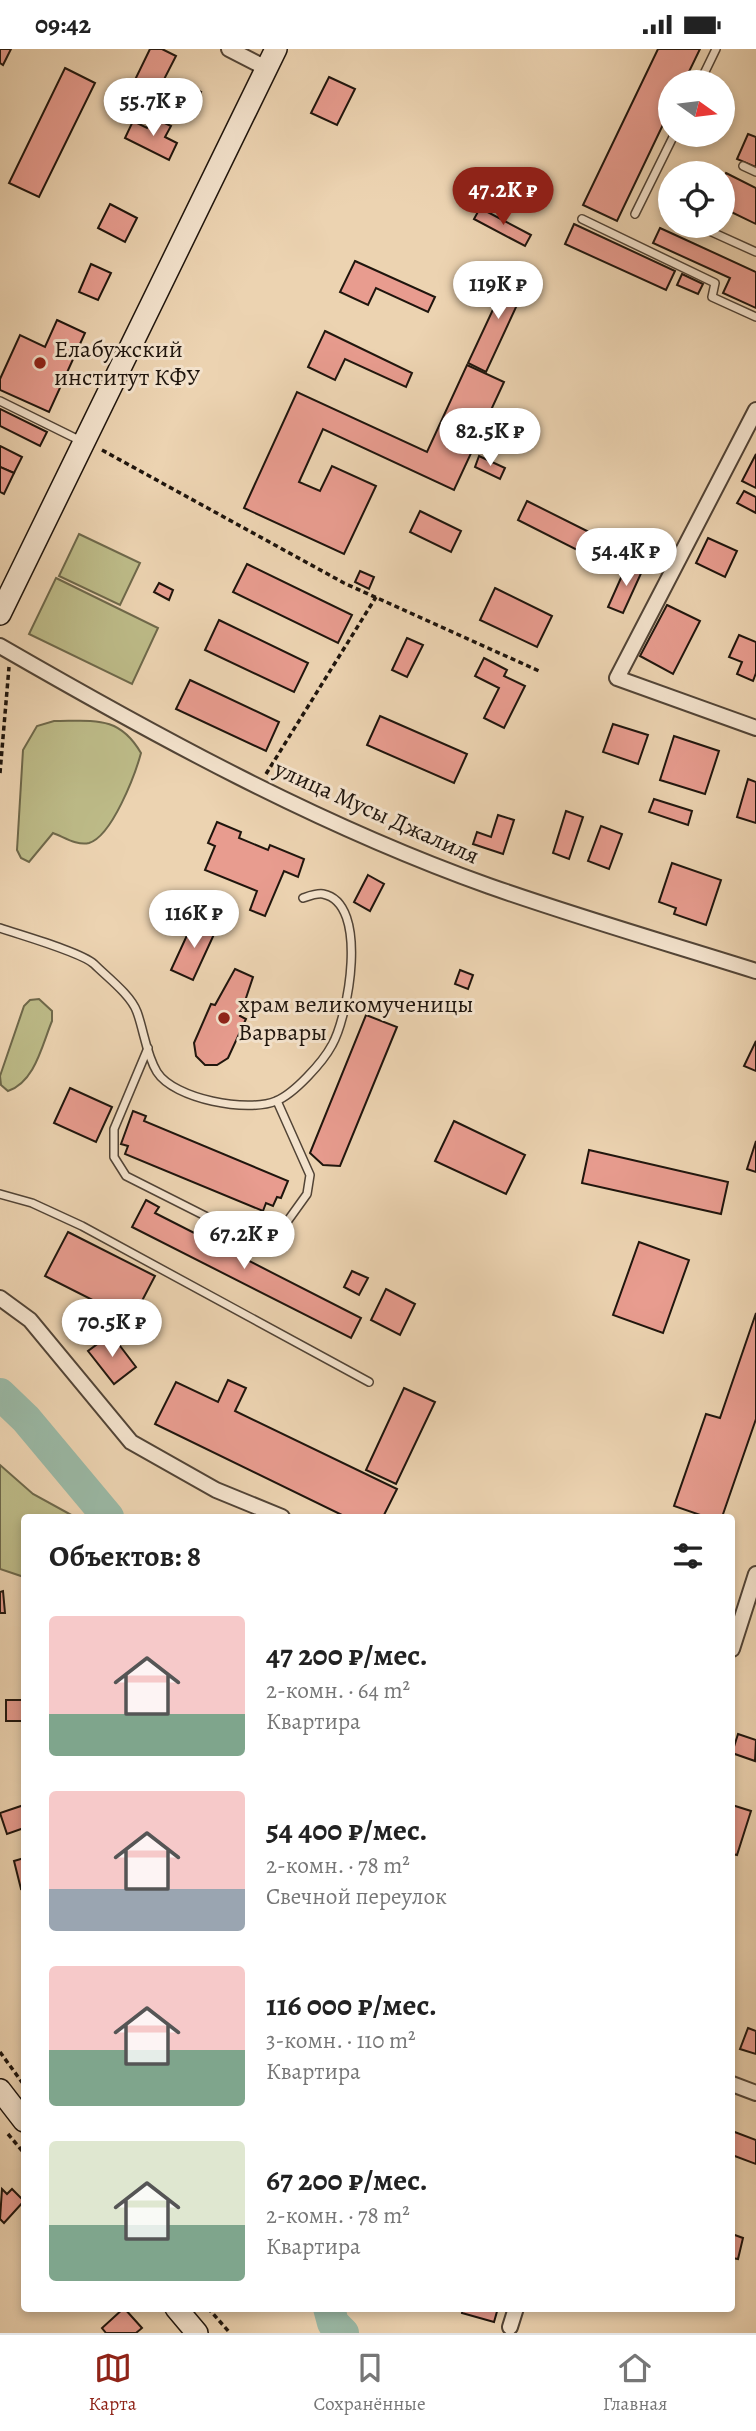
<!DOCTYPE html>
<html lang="ru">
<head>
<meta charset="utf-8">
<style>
	:root { --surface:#fff; --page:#f6f6f6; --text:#222; --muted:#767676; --line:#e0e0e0; --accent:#8f2418 }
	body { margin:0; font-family:Alegreya,serif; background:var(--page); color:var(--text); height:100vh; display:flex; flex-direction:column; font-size:26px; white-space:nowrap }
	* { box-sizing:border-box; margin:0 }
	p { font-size:23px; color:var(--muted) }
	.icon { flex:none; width:38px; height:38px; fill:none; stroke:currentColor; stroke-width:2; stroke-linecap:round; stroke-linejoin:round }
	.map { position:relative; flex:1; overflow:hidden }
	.panel { position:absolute; left:21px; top:1465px; width:714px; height:798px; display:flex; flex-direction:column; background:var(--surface); border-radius:7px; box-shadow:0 4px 10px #0003 }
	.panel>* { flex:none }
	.needle { width:46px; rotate:104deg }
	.fabs { position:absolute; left:658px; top:21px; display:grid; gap:14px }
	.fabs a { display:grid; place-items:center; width:77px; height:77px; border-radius:50%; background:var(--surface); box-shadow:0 4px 10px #0003; font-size:35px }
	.price { position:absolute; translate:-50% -60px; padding:0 16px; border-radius:24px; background:#fff; color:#222; font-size:23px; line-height:46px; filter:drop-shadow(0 2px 4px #0008) }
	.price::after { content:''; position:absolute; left:50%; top:42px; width:21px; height:16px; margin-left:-10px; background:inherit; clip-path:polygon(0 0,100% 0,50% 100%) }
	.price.current { background:var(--accent); color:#fff }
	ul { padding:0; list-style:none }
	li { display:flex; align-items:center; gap:21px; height:175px; padding:0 28px }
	li span { display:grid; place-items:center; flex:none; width:196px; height:140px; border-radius:7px; color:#555 }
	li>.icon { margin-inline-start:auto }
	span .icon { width:84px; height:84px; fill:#fffc; stroke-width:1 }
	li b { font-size:30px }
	h2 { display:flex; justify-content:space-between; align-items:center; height:84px; padding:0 28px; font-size:30px }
	.status { display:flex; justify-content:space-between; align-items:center; height:49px; padding:0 35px; background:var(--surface); direction:ltr }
	.status svg { height:19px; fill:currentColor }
	.menu { display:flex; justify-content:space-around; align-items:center; height:98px; border-top:2px solid var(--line); background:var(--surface); font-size:19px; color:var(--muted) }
	.menu a { display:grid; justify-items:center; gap:4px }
	.menu .current { color:var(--accent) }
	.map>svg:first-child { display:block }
	.green { fill:#bdbb88; stroke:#6e684a; stroke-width:2 }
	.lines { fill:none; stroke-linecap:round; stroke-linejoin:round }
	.river { stroke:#9ab9a6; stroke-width:32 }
	.building { fill:#e89c8f; stroke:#1f150d; stroke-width:2 }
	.lane-casing { stroke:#524436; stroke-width:10 }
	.street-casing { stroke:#524436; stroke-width:18 }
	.secondary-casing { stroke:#1f150d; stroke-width:24 }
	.path { stroke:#1f150d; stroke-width:3.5; stroke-dasharray:5 3.5; stroke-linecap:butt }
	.lane { stroke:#f3e2cc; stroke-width:7 }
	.street { stroke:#f3e2cc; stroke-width:14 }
	.secondary { stroke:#f3e2cc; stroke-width:21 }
	.poi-dot { fill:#8f2418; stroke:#f3e2cc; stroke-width:2.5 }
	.labels { text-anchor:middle; stroke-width:6; stroke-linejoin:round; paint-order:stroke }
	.poi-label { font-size:24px; fill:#1f150d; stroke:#f3e2cc; text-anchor:start }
	.street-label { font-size:24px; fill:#1f150d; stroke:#f3e2cc }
</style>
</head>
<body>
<div class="status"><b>09:42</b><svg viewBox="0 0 49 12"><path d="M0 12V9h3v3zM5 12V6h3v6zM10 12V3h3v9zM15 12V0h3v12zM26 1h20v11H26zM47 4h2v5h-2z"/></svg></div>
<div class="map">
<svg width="756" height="2284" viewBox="0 0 756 2284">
	<rect width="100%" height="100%" fill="#ecd3b1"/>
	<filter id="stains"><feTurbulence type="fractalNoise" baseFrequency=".00286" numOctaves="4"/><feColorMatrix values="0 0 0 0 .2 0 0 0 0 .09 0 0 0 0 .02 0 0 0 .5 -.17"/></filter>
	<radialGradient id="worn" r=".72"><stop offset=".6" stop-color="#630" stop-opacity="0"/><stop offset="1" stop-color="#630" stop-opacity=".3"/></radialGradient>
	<!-- green -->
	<g class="green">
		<polygon points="79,485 140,514 120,556 59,527"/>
		<polygon points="56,529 158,579 132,635 29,585"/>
		<path d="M 54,672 C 94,672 119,666 141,704 C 135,726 112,787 89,794 C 77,797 64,788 53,784 L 29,813 L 21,809 L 17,801 L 23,701 L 37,677 Z"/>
		<path d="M 39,950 L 52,962 L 52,972 C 42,996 35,1033 8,1042 L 1,1036 L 0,1027 L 24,957 L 30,951 Z"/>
		<polygon points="0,1416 33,1445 75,1468 24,1468 24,1528 0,1520"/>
	</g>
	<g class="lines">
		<!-- river -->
		<g class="river">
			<polyline points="0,1345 26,1370 108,1468"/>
			<polyline points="329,2259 333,2274 343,2284"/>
		</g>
	</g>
	<!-- building -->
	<g class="building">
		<polygon points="0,0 11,0 3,16 0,14"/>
		<polygon points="150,0 162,0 176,7 154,50 131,39"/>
		<polygon points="658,0 700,0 684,33 670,33 670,61 617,172 583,156"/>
		<polygon points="65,19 95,34 39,148 9,134"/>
		<polygon points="329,28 355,40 337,76 311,64"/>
		<polygon points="187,36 201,43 191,62 177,56"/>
		<polygon points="152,68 171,77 165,88 177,94 169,111 125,89 133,72 147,79"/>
		<polygon points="748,85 756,88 756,118 737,110"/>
		<polygon points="726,124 756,139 756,175 723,159 723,131"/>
		<polygon points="110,155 137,169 125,193 98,179"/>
		<polygon points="480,159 531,186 525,197 474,170"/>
		<polygon points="574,175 675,222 666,241 565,195"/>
		<polygon points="660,179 756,223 756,259 723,244 730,229 653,194"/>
		<polygon points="355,212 435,248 428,263 376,239 368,256 340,243"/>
		<polygon points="91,215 111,224 98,251 79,243"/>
		<polygon points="511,222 529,230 486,323 468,314"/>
		<polygon points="682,225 703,235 698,245 677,236"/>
		<polygon points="57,271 85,284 49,363 0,341 0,330 20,286 45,298"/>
		<polygon points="325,282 412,324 406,338 345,310 335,331 308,318"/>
		<polygon points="467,316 504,333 454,441 323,380 299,433 320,442 332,417 376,437 344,505 244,459 297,343 427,403"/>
		<polygon points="0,360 47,383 40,397 0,377"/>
		<polygon points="491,374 508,382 504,392 487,384"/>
		<polygon points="0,397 22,408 14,424 0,418"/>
		<polygon points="756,405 756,439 742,432"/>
		<polygon points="479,407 505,419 500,430 475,418"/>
		<polygon points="0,418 14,424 4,445 0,443"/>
		<polygon points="744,442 756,448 756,464 737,454"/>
		<polygon points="527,452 599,488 589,507 518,471"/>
		<polygon points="420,462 461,482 451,503 410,483"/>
		<polygon points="708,489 737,502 725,528 696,514"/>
		<polygon points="628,513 643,520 623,564 608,558"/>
		<polygon points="247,515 352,566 338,594 233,543"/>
		<polygon points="360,522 374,528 369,540 355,533"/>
		<polygon points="159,534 173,541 169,551 154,543"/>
		<polygon points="495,539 552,567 537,598 480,571"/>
		<polygon points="667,556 700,572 673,625 640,607"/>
		<polygon points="219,571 308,614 294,643 205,601"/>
		<polygon points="739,586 756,593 756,624 753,632 737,625 742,613 729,608"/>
		<polygon points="407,589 423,596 407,628 392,621"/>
		<polygon points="484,609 507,621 504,627 525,637 504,679 484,669 499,639 475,627"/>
		<polygon points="190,631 279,673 266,702 176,660"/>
		<polygon points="380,667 467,705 454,734 367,696"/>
		<polygon points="613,675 648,686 638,715 603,703"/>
		<polygon points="674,687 719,702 705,745 660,731"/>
		<polygon points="748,730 756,733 756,774 737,768"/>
		<polygon points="654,750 692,762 688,776 649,763"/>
		<polygon points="566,762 583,768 569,810 553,804"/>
		<polygon points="498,766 514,771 503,805 473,795 477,783 491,788"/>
		<polygon points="217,773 241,783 239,789 268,801 270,796 304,810 298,828 284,822 265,867 250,861 257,842 205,821 215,797 208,794"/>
		<polygon points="601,777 622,785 609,820 588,812"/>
		<polygon points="672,814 721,831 706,876 674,865 676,859 659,853"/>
		<polygon points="368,826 384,835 370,862 354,853"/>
		<polygon points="194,871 216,881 193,931 171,921"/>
		<polygon points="235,920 253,928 240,967 246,970 228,1009 217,1016 205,1016 196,1007 194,994 211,955 215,956"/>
		<polygon points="460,921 473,926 468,940 455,935"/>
		<polygon points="366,966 397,978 340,1117 323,1116 310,1104"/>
		<polygon points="756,992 756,1022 744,1017"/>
		<polygon points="70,1039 112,1058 96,1093 54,1074"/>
		<polygon points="133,1062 146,1067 144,1072 288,1132 281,1149 277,1148 273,1157 266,1154 263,1162 125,1105 128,1097 121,1095"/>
		<polygon points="454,1072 525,1106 506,1145 435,1112"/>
		<polygon points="756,1092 756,1123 747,1120"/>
		<polygon points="589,1101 728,1133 721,1165 582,1134"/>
		<polygon points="146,1151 159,1158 155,1164 361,1269 351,1289 132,1178"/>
		<polygon points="68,1183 155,1227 132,1271 45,1227"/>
		<polygon points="639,1193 689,1211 663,1284 613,1266"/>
		<polygon points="352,1222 368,1229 359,1246 344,1238"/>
		<polygon points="386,1240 415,1255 400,1286 371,1271"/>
		<polygon points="756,1264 756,1370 722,1468 706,1468 674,1457 706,1365 720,1369"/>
		<polygon points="111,1285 136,1318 114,1335 88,1302"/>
		<polygon points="228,1331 246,1339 235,1362 397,1440 383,1468 346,1468 155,1375 176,1333 218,1353"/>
		<polygon points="404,1339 435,1353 396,1435 366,1421"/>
		<polygon points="3,1542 5,1564 0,1564 0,1543"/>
		<rect x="6" y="1651" width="18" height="21"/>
		<polygon points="738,1685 756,1691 755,1712 732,1704"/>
		<polygon points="24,1756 24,1779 7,1785 0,1764"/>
		<polygon points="732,1756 751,1762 737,1806 732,1805"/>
		<polygon points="24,1809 24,1839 21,1840 14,1812"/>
		<polygon points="748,1979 756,1982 756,2005 740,2000"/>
		<polygon points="732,2082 756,2091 756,2115 732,2106"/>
		<polygon points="2,2140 7,2145 12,2140 24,2152 4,2174 0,2170"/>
		<polygon points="732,2185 743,2189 738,2210 732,2209"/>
		<polygon points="124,2259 142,2279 136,2284 106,2284 102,2279"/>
		<polygon points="463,2259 498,2259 494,2273 462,2264"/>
	</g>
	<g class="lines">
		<!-- lane casing -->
		<g class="lane-casing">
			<g id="lane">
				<polyline points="700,33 716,0"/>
				<polyline points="743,117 756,123"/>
				<polyline points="635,165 674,86"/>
				<polyline points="582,170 715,234 712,248 756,268"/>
				<polyline points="703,179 756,203"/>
				<polyline points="0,352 83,393"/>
				<path d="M 0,879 C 20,886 81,903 94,915 C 107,928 131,946 137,963 C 144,982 146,1005 157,1023 C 174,1050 248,1064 276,1052 C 294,1045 323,1013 332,996 C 348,968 370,854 323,845 C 317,844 309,847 303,849"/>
				<polyline points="148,999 114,1080 114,1108 126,1127 231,1180 260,1184 284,1177 307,1145 310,1126 277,1052"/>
				<polyline points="0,1145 32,1154 82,1177 369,1333"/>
			</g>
		</g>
		<!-- street casing -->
		<g class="street-casing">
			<g id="street">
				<polyline points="229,0 266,19"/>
				<polyline points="756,361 617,629 756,679"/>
				<path d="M 0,597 C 156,687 318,776 489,837 C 577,868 667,894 756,922"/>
				<polyline points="0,1249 30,1271 131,1393 216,1441 282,1468"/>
				<polyline points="732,1600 756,1525"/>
				<polyline points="732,2035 756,2044"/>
				<polyline points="510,2278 516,2259"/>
			</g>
		</g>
		<!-- secondary casing -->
		<g class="secondary-casing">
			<g id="secondary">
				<polyline points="0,565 276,0"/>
				<polyline points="0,2041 24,2072"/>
				<polyline points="176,2259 197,2284"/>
			</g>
		</g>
		<!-- path -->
		<g class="path">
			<polyline points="102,401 344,534 539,622"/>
			<polyline points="0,724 9,618"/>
			<polyline points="266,725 376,548"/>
			<polyline points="0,2003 24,2036"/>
			<polyline points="8,2085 24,2104"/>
			<polyline points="208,2259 230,2284"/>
		</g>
		<!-- lane -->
		<use href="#lane" class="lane"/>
		<!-- street -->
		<use href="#street" class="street"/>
		<!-- secondary -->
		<use href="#secondary" class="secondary"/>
	</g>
	<!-- markers -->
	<g class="poi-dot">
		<circle cx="40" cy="314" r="7"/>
		<circle cx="224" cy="969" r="7"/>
	</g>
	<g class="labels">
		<!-- poi labels -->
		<g class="poi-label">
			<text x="54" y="308">Елабужский<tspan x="54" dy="28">институт КФУ</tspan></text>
			<text x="238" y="963">храм великомученицы<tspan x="238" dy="28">Варвары</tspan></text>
		</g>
		<!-- street labels -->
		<g class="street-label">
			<text transform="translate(377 763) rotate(24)" y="8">улица Мусы Джалиля</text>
		</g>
	</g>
	<rect width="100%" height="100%" filter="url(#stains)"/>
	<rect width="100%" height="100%" fill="url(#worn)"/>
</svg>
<div class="fabs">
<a><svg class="needle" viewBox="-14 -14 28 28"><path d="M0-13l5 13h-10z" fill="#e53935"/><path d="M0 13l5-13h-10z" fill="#767676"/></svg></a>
<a><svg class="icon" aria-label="locate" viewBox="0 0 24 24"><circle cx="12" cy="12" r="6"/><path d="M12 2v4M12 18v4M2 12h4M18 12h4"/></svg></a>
</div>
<b class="price" style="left:153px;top:89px">55.7K ₽</b>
<b class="price current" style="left:503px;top:178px">47.2K ₽</b>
<b class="price" style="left:498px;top:272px">119K ₽</b>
<b class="price" style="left:490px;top:419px">82.5K ₽</b>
<b class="price" style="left:626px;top:539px">54.4K ₽</b>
<b class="price" style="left:194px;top:901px">116K ₽</b>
<b class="price" style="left:244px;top:1222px">67.2K ₽</b>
<b class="price" style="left:112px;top:1310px">70.5K ₽</b>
<section class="panel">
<h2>Объектов: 8<svg class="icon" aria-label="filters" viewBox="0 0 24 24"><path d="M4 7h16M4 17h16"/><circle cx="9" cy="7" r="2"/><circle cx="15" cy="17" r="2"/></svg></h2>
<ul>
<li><span style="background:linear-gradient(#f6c9c9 70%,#7fa58c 0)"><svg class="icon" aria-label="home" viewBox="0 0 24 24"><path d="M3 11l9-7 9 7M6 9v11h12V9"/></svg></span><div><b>47 200 ₽/мес.</b><p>2-комн. · 64 m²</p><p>Квартира</p></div></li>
<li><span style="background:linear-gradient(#f6c9c9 70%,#9aa5b1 0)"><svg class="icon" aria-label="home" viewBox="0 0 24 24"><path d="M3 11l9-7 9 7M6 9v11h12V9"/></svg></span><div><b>54 400 ₽/мес.</b><p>2-комн. · 78 m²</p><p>Свечной переулок</p></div></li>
<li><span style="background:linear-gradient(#f6c9c9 60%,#7fa58c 0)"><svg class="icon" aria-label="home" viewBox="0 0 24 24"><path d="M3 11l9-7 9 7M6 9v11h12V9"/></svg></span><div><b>116 000 ₽/мес.</b><p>3-комн. · 110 m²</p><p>Квартира</p></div></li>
<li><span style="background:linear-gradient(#dfe7d0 60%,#7fa58c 0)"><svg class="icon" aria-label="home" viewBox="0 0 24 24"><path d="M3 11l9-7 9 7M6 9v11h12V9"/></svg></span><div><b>67 200 ₽/мес.</b><p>2-комн. · 78 m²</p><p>Квартира</p></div></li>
</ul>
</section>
</div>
<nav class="menu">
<a class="current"><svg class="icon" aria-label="map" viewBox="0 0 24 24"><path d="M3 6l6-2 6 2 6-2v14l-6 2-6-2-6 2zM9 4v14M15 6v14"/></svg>Карта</a>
<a><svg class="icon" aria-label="saved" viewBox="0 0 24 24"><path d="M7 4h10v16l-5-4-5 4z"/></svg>Сохранённые</a>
<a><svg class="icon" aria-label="home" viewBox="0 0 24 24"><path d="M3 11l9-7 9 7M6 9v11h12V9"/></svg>Главная</a>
</nav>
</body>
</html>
